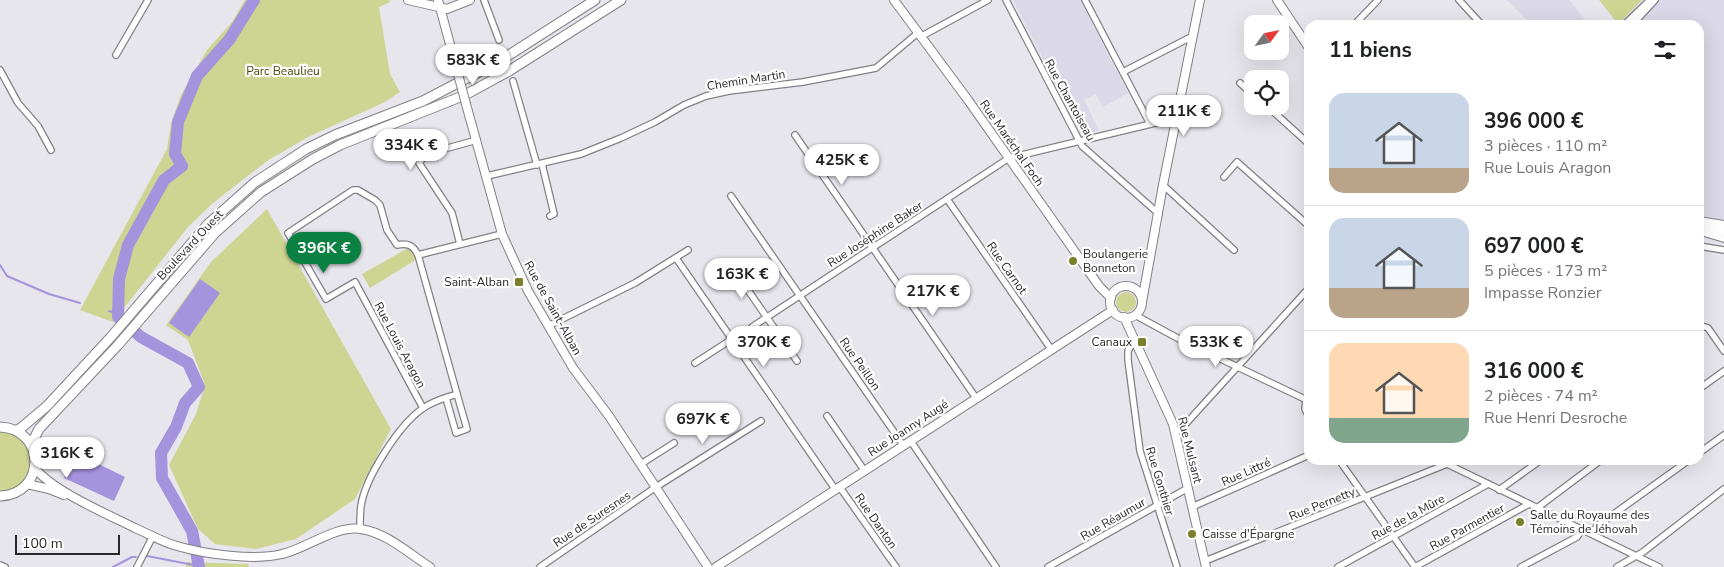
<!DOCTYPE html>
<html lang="fr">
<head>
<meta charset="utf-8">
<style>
	:root { --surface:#fff; --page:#f6f6f6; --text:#202124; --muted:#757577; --line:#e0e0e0; --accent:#0b8043 }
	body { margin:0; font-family:"Nunito Sans",sans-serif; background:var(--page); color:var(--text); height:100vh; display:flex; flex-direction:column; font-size:19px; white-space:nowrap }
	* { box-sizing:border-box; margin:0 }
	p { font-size:16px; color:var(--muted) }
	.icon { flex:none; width:28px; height:28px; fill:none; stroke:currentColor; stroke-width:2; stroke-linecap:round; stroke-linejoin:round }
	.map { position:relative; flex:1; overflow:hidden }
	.side { position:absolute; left:1304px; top:20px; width:400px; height:445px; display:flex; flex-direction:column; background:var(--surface); border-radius:15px; box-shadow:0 5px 20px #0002 }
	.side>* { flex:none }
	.needle { width:32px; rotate:57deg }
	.fabs { position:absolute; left:1244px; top:15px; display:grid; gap:10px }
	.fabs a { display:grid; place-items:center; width:45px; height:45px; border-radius:10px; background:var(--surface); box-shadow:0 5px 20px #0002; font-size:25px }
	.scale { position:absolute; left:15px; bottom:12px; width:105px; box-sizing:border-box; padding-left:5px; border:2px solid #29292b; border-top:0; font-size:14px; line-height:18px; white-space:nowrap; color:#29292b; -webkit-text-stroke:4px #fff; paint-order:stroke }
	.price { position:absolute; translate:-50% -42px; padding:0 11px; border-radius:18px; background:#fff; color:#222; font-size:16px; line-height:32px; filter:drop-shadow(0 1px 2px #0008) }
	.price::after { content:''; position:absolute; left:50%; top:30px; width:15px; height:11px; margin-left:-8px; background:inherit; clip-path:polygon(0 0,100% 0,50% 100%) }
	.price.active { background:var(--accent); color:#fff }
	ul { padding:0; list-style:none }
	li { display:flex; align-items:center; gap:15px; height:125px; padding:0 25px }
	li+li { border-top:1px solid var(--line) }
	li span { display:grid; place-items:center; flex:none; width:140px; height:100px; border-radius:15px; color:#555 }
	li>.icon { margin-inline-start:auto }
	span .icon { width:60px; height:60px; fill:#fffc; stroke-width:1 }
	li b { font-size:21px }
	h2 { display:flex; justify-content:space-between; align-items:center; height:60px; padding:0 25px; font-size:21px }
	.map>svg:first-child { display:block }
	.built { fill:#dbd8e7 }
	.green { fill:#ced592 }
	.water { fill:#a493dd }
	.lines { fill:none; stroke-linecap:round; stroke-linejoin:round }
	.stream { stroke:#a493dd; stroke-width:2 }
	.river { stroke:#a493dd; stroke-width:12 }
	.street-casing { stroke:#818087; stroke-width:8 }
	.secondary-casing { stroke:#818087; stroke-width:10 }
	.primary-casing { stroke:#818087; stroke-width:11 }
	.street { stroke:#fff; stroke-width:5.5 }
	.secondary { stroke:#fff; stroke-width:8 }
	.primary { stroke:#fff; stroke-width:9 }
	.secondary-bridge-casing { stroke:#818087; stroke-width:10; stroke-linecap:butt }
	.secondary-bridge { stroke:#fff; stroke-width:8 }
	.poi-dot { fill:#7a802b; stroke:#fff; stroke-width:2 }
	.labels { text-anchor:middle; stroke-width:4.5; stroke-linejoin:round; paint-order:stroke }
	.park-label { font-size:12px; fill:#474b09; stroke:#fff }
	.street-label { font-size:12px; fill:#29292b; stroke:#fff }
	.poi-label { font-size:12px; fill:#29292b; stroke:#fff; text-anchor:start }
</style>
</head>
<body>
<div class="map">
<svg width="1724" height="567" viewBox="0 0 1724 567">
	<rect width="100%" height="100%" fill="#e7e6ed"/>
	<!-- built -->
	<g class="built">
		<polygon points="1013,0 1080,0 1128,93 1103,107 1096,94 1084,100 1099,131 1087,133 1079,129"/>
		<polygon points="1507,0 1569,0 1590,25 1532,25"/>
		<polygon points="1642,0 1724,0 1724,224 1699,222 1699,25 1617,25"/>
	</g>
	<!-- green -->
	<g class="green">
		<polygon points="245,0 389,0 390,2 379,7 390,74 400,92 385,102 308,137 267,161 213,203 188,227 113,322 80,310 167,149 171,123 181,95 207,50 232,22"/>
		<polygon points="1599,0 1642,0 1618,24"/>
		<polygon points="267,209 391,429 355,499 296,539 256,549 215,544 198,529 169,465 196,414 205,385 188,340 166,325 211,262"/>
		<polygon points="408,248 413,252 416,258 414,261 370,288 362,274"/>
		<circle cx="1126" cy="302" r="10"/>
		<path d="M 0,430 C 10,431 17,434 24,441 C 36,453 33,478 19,487 C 14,490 6,491 0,493 Z"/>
		<polygon points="186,562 248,564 249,567 186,567"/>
	</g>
	<!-- water -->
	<g class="water">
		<polygon points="200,279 220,293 189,337 169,323"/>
		<polygon points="76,453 125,477 114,501 64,478"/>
	</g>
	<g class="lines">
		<!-- stream -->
		<g class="stream">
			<polyline points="0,265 7,276 49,294 80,303"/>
			<polyline points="109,311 112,312 118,307"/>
			<polyline points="147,556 199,566"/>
			<polyline points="113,567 132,557 136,557"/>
		</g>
		<!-- river -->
		<polyline class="river" points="199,567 192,531 162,478 161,453 176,427 185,403 199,387 188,363 141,337 118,317 119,279 128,245 164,180 182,166 175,154 178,122 197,76 229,40 254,0"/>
		<!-- street casing -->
		<g class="street-casing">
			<g id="street">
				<polyline points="484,0 499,40"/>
				<polyline points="1006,0 1082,146 1159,214"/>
				<polyline points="1085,0 1150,124"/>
				<polyline points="1459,0 1482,25"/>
				<polyline points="1354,25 1378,0"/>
				<polyline points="1624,25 1650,0"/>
				<polyline points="1632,25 1655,0"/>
				<polyline points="922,36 988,0"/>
				<polyline points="116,55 148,0"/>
				<polyline points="0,70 18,103 38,126 51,150"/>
				<polyline points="1123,72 1191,37"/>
				<polyline points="513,81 537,165"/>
				<polyline points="1240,83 1252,94"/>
				<polyline points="1267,106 1309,144"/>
				<polyline points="795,135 976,398"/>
				<polyline points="542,164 554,214 550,216"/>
				<polyline points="487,176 581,154 621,138 655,122 684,105 706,96 729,91 803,82 876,68 919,32"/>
				<polyline points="1224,177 1237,162 1309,226"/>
				<polyline points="1163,185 1234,250"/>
				<polyline points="731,196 903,445"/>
				<polyline points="947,199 1051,349"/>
				<polyline points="1701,232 1724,239"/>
				<polyline points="460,244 452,213 419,163 426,154 477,140"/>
				<polyline points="1699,246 1724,250"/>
				<path d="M 418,255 C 413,245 408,243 397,245 L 387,230 L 380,205 L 375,200 L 358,190 L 353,190 L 288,233 L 326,299 L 355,282 L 423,408"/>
				<polyline points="676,258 835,489"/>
				<polyline points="734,270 797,361"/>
				<polyline points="1135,315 1181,340 1309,401"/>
				<polyline points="1699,325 1708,328 1724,351"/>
				<polyline points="548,326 635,283 688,250"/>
				<polyline points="752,327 1009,158 1176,118"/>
				<polyline points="1134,340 1128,351 1128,360 1140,451 1177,567"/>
				<polyline points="695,363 732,339"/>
				<polyline points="1699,389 1724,371"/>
				<polyline points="446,398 456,433 467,429 457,394"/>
				<polyline points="1306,399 1305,409 1309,417"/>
				<polyline points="827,416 864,470"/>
				<polyline points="1175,432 1181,429 1309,288"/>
				<polyline points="910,440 996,567"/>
				<polyline points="1699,453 1724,435"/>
				<polyline points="1339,460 1415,567"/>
				<polyline points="1439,460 1659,567"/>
				<polyline points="641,464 674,443"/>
				<polyline points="839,486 896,567"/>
				<polyline points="1499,490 1541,460"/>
				<polyline points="1192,507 1309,455"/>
				<polyline points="1537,508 1601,460"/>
				<path d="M 360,529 C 360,521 360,513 361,506 C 365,478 399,425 422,409 C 432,401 445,398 457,394 L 418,255 L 502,234"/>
				<polyline points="1592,534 1597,526 1689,460"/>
				<polyline points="1205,561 1447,464"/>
				<polyline points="0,565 5,567"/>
				<polyline points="137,567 153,536"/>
				<polyline points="540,567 656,487 761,421"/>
				<polyline points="1048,567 1188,488"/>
				<polyline points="1338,567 1488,484"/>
				<polyline points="1415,567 1529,504"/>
				<polyline points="1521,567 1577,537 1582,530"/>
				<polyline points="1617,567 1643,552 1724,489"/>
			</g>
		</g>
		<!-- secondary casing -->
		<g class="secondary-casing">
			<g id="secondary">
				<polyline points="408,0 447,9 470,0"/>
				<polyline points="438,0 458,74"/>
				<polyline points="894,0 968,100 1099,286 1111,298"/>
				<polyline points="1277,0 1309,48"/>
				<polyline points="466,104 502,234 528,291 573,368 609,416 708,567"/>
				<polyline points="1699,221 1724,225"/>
				<polyline points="1699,229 1724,232"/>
				<circle cx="1126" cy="302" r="16"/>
				<polyline points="1142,302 1163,185 1200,0"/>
				<polyline points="1124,317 1173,424 1206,567"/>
				<path d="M 35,468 C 51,490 109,515 135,528 C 149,534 162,542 177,546 C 204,554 255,561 282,554 C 306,549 335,525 361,529 C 387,533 408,553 430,567"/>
				<polyline points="27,484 49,489 64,495"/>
				<polyline points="716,567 1113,310"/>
			</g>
		</g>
		<!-- primary casing -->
		<g class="primary-casing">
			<g id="primary">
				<path d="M 0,427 C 47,429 46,495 0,496"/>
				<polyline points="17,430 21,428 47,406 110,338 208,224 254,183 306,149 335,135 423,101 498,62 595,0"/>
				<polyline points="31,445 39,429 118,345 215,233 261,192 313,159 340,145 465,95 509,71 621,0"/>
			</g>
		</g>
		<!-- street -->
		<use href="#street" class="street"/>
		<!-- secondary -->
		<use href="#secondary" class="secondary"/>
		<!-- primary -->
		<use href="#primary" class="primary"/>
		<!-- secondary-bridge casing -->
		<g class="secondary-bridge-casing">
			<polyline id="secondary-bridge" points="458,74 466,104"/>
		</g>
		<!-- secondary-bridge -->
		<use href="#secondary-bridge" class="secondary-bridge"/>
	</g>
	<!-- markers -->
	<g class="poi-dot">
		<circle cx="1073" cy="261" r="5"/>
		<rect x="514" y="277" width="10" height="10" rx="2.5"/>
		<rect x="1137" y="337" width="10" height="10" rx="2.5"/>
		<circle cx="1520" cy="522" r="5"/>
		<circle cx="1192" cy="534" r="5"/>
	</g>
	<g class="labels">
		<!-- park labels -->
		<g class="park-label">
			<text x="283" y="75">Parc Beaulieu</text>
		</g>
		<!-- street labels -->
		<g class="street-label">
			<text transform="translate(746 80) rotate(-9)" y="4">Chemin Martin</text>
			<text transform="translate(1070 100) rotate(61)" y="4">Rue Chantoiseau</text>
			<text transform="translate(1012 143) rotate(55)" y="4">Rue Maréchal Foch</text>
			<text transform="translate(875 234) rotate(-33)" y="4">Rue Joséphine Baker</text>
			<text transform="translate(190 245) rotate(-47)" y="4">Boulevard Ouest</text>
			<text transform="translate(1007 268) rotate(55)" y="4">Rue Carnot</text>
			<text transform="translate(553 308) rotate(61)" y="4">Rue de Saint-Alban</text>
			<text transform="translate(400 345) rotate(62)" y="4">Rue Louis Aragon</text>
			<text transform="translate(860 364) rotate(55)" y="4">Rue Peillon</text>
			<text transform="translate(908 428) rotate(-33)" y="4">Rue Joanny Augé</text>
			<text transform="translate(1190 450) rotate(76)" y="4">Rue Mulsant</text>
			<text transform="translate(1246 472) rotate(-24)" y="4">Rue Littré</text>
			<text transform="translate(1160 481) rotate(73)" y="4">Rue Gonthier</text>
			<text transform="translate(1322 504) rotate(-22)" y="4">Rue Pernetty</text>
			<text transform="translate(1408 517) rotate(-29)" y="4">Rue de la Mûre</text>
			<text transform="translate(592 519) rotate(-34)" y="4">Rue de Suresnes</text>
			<text transform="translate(1113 519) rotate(-30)" y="4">Rue Réaumur</text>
			<text transform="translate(876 521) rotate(55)" y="4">Rue Danton</text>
			<text transform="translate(1467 527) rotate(-29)" y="4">Rue Parmentier</text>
		</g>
		<!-- poi labels -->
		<g class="poi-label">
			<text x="1083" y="258">Boulangerie<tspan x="1083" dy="14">Bonneton</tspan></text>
			<text x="509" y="286" text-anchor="end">Saint-Alban</text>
			<text x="1132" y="346" text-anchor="end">Canaux</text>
			<text x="1530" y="519">Salle du Royaume des<tspan x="1530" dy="14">Témoins de Jéhovah</tspan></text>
			<text x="1202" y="538">Caisse d'Épargne</text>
		</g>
	</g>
</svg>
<div class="fabs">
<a><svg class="needle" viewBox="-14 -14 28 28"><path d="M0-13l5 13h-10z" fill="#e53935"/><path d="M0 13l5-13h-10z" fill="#757577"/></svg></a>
<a><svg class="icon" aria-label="locate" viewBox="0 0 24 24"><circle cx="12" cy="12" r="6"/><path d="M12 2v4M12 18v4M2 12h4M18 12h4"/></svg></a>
</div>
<div class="scale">100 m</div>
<b class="price" style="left:473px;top:86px">583K €</b>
<b class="price" style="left:1184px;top:137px">211K €</b>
<b class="price" style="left:411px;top:171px">334K €</b>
<b class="price" style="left:842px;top:186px">425K €</b>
<b class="price active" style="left:324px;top:274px">396K €</b>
<b class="price" style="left:742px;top:300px">163K €</b>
<b class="price" style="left:933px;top:317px">217K €</b>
<b class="price" style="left:764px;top:368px">370K €</b>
<b class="price" style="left:1216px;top:368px">533K €</b>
<b class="price" style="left:703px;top:445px">697K €</b>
<b class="price" style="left:67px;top:479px">316K €</b>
<section class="side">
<h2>11 biens<svg class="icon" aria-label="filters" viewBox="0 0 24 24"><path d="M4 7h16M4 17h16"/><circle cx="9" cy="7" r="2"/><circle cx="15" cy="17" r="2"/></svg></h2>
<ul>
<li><span style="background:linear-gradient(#c9d6e8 75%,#b9a48a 0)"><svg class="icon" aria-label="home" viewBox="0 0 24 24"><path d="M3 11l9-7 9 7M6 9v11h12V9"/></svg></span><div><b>396 000 €</b><p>3 pièces · 110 m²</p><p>Rue Louis Aragon</p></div></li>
<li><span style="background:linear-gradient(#c9d6e8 70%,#b9a48a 0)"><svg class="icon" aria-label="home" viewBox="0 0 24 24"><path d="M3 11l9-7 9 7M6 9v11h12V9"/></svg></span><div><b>697 000 €</b><p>5 pièces · 173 m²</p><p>Impasse Ronzier</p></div></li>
<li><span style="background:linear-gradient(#ffd9b3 75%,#7fa58c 0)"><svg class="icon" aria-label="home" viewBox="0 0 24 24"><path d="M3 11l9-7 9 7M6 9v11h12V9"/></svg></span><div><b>316 000 €</b><p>2 pièces · 74 m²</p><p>Rue Henri Desroche</p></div></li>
</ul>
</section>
</div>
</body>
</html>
